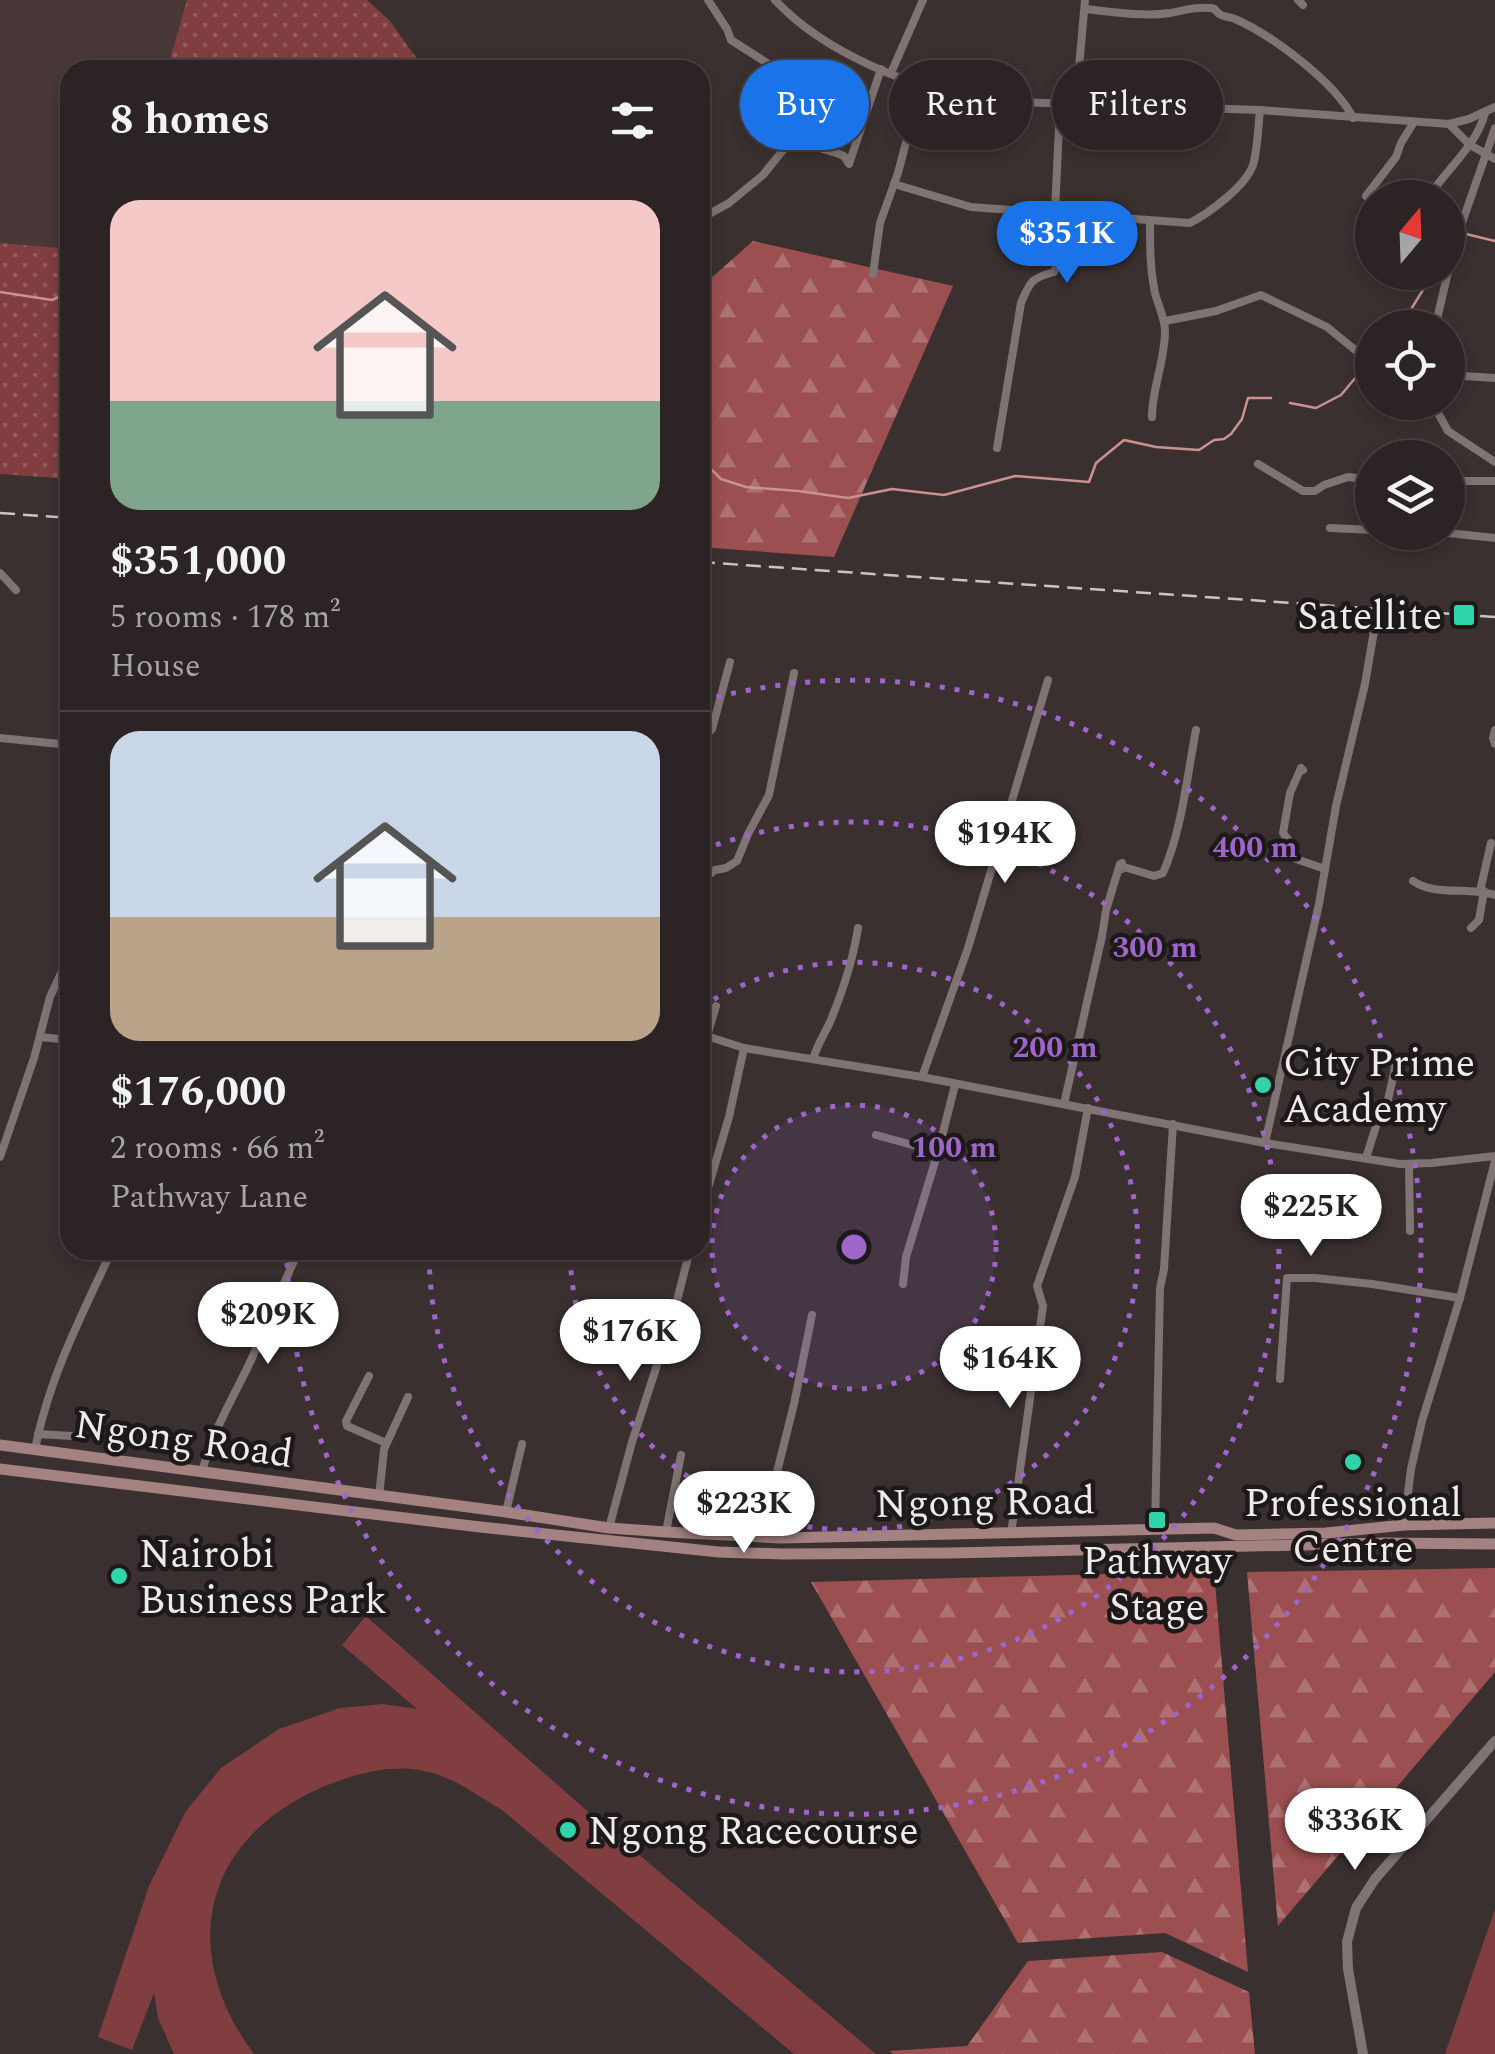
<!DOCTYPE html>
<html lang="en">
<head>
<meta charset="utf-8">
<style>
	:root { --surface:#2c2424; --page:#383031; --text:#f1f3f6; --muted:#a6a4a6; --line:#484141; --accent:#1a73e8 }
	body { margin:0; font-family:Spectral,serif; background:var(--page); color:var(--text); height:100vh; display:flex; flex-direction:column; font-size:38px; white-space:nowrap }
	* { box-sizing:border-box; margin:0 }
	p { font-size:32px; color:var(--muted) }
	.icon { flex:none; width:55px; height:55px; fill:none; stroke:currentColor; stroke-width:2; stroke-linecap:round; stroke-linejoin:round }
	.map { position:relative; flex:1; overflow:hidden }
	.side { position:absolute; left:60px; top:60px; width:650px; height:1200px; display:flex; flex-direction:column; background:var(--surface); border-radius:30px; box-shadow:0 5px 15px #0003,0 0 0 2px var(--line) }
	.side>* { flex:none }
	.top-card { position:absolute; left:740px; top:60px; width:605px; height:90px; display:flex; gap:20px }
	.needle { width:65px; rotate:19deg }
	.controls { position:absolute; left:1355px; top:180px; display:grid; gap:20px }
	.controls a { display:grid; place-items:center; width:110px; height:110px; border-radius:50%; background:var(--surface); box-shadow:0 5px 15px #0003,0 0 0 2px var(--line); font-size:50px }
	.price { position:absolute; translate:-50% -85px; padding:0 22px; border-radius:35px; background:#fff; color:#222; font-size:32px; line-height:65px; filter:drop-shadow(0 2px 5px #0008) }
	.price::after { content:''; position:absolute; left:50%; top:60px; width:30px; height:22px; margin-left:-15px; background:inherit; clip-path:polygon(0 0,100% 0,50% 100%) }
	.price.selected { background:var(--accent); color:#fff }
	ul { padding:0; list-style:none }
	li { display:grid; align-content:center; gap:20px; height:530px; padding:0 50px }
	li+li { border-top:2px solid var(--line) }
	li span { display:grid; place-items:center; height:310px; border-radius:30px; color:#555 }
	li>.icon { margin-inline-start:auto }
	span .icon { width:180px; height:180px; fill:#fffc; stroke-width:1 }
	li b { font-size:42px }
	h2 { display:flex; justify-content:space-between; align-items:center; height:120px; padding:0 50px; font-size:42px }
	.tag { padding:0 35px; border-radius:45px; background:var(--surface); box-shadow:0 5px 15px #0003,0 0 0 2px var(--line); font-size:35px; line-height:90px }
	.tag.selected { background:var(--accent); color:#fff }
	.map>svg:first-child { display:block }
	.built { fill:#483837 }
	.grass { fill:url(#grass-dots) }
	.forest { fill:url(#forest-firs) }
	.garden { fill:#803e40 }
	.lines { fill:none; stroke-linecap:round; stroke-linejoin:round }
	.stream { stroke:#cb9190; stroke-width:2.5 }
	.minor { stroke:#7f7373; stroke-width:8 }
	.tertiary { stroke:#7f7373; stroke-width:10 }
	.secondary { stroke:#a38281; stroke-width:11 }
	.rail { stroke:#cbc4c3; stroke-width:2.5; stroke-dasharray:15 8; stroke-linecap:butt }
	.ring { fill:none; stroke:#9e65cb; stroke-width:5; stroke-dasharray:5 10 }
	.poi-dot { fill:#30d4aa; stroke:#1e1919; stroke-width:4 }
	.labels { text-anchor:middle; stroke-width:9; stroke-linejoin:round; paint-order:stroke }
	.poi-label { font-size:40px; fill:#efe9e8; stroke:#1e1919; text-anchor:start }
	.street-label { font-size:40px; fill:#efe9e8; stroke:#1e1919 }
	.centre { fill:#9e65cb; stroke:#1e1919; stroke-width:5 }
	.ring-label { font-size:30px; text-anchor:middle; font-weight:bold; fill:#9e65cb; stroke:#1e1919; stroke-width:9; stroke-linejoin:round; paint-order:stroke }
</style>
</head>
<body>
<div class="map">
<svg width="1495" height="2054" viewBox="0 0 1495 2054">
	<defs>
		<pattern id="grass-dots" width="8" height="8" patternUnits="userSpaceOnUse" patternTransform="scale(2.5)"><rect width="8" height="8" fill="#803e40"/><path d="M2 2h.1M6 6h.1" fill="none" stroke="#925a5c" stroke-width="1.8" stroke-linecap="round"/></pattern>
		<pattern id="forest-firs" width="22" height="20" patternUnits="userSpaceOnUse" patternTransform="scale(2.5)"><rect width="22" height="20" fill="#9b4f50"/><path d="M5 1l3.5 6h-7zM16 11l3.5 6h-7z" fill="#ae7172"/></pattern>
	</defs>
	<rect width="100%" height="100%" fill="#3a3030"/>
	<!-- built -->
	<polygon class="built" points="0,0 367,0 389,20 425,70 70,70 70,479 0,474"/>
	<!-- grass -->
	<g class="grass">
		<polygon points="187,0 367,0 389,20 425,70 167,70"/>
		<polygon points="0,243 70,249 70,479 0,474"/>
	</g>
	<!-- forest -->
	<g class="forest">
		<polygon points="753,241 953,286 834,557 700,547 700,288"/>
		<polygon points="1495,1568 1495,1672 1278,1926 1247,1572"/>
		<polygon points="1214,1571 1248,1972 1165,1933 1018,1943 811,1582"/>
		<polygon points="1162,1952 1249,1992 1255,2054 894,2054 889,2051 967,2046 1028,1961"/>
	</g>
	<!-- garden -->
	<g class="garden">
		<path d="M 366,1616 L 594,1817 L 876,2054 L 794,2054 L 502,1810 C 472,1792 448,1773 412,1769 C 380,1766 345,1777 316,1790 C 201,1843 179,1954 254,2054 L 174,2054 L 158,2018 L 154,1993 L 132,2050 L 98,2037 L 149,1886 L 186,1811 L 221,1768 L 279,1729 L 340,1708 L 383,1704 L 417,1709 L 342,1645 Z"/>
		<polygon points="1495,1909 1495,2054 1445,2054"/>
	</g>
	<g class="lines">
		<!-- stream -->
		<g class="stream">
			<polyline points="1462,233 1495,241"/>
			<polyline points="0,292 52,300 70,292"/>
			<polyline points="1409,328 1410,311 1434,272"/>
			<polyline points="1290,403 1316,408 1341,395 1367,364"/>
			<polyline points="700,469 708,466 721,479 746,487 798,491 848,498 892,489 944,495 1015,476 1089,482 1096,463 1124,440 1156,447 1199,450 1214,440 1224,439 1231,434 1242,419 1248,398 1271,398"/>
		</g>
		<!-- minor -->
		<g class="minor">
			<polyline points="708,0 727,29 731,40 816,94 863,120"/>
			<path d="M 775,0 C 824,53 914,89 984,101 L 1260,110 L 1449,124 L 1469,119 L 1495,107"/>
			<polyline points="1298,0 1303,5"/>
			<path d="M 1085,9 C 1112,12 1142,17 1170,13 C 1183,11 1194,6 1208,8 C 1220,9 1210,8 1221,15 C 1225,17 1231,17 1235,19 C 1272,35 1336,83 1353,118"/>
			<polyline points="891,73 923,0"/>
			<polyline points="1072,104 1079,68 1085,0"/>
			<polyline points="1183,108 1188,118 1194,121 1197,140"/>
			<polyline points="1449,124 1470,145 1495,159"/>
			<path d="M 894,184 L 971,207 L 1190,223 C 1209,213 1246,186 1253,165 C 1258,148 1258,127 1260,110"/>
			<polyline points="1366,196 1396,157 1401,143 1414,122"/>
			<path d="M 1428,198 C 1446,169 1476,147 1485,113"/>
			<polyline points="700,219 729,203 763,175 788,144 800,142 839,154 844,156 849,164 881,69"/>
			<path d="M 1150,222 C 1150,246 1150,269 1155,293 C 1158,306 1165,318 1165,331 C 1165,361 1152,388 1152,417"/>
			<polyline points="873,274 880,223 898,173 921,85"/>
			<polyline points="1165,321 1216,311 1261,295 1327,327 1365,358 1372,358"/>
			<polyline points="1435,328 1454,246 1495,128"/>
			<polyline points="1448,375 1495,378"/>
			<polyline points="1432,402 1448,431 1495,462"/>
			<path d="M 997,448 L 1021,303 C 1030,282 1031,278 1054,272 L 1056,267 L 1055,213 L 1060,104"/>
			<polyline points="1258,464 1303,491 1315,491 1324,485 1348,477 1372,480"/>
			<polyline points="1448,481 1495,481"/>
			<polyline points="1330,528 1372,530"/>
			<polyline points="1439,532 1495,538"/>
			<polyline points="0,573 16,590"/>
			<polyline points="1495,730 1493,738 1495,744"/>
			<polyline points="0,738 70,745"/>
			<polyline points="700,741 712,729 730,662"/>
			<polyline points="1303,770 1301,768 1290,793 1283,833 1289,841 1296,859 1325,869"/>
			<path d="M 1413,881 C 1436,897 1469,886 1495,895"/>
			<polyline points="700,882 715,870 726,868 737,861 748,834 769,795 794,673"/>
			<polyline points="1480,891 1491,843"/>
			<polyline points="1471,928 1479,920 1484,891"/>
			<polyline points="700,1034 744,1048 922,1077 1265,1143 1400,1164 1432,1163 1495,1156"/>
			<polyline points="707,1036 716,1006"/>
			<polyline points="40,1037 70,1040"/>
			<path d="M 813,1059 C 817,1045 824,1035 830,1022 C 842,993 853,960 858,928"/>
			<polyline points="922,1077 968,948 1048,680"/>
			<path d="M 1064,1104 L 1102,936 L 1106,910 L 1120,864 L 1122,863 L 1122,869 L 1124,867 L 1154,876 L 1163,873 C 1182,830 1187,776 1196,730"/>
			<polyline points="876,1135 938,1152"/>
			<polyline points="1265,1143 1319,904 1336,806 1365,684 1375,625"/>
			<polyline points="0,1157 34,1058 50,997 70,954"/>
			<polyline points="1366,1158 1377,1123 1386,1109 1397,1059"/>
			<polyline points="1409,1165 1410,1231"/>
			<polyline points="700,1215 729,1117 744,1048"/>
			<polyline points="625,1253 626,1250"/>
			<polyline points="903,1284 906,1257 938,1152 955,1085"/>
			<polyline points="369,1376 346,1421 347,1426 386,1443"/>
			<polyline points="1280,1379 1287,1278 1315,1278 1372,1284 1460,1298"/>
			<polyline points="38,1434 72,1436"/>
			<path d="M 35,1450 C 48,1380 82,1314 112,1250"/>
			<path d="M 202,1472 C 212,1431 235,1395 252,1358 C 268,1322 282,1286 299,1250"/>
			<polyline points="379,1497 384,1449 408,1397"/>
			<polyline points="506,1512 522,1444"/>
			<polyline points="1404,1525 1411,1469 1422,1421 1460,1298 1495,1161"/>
			<polyline points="609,1528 632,1442 673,1316 690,1250"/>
			<polyline points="1155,1529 1160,1288 1164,1269 1173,1124"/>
			<polyline points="666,1532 681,1455"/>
			<polyline points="1011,1534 1043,1306 1037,1286 1075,1177 1088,1108"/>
			<polyline points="761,1536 794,1404 812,1315"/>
		</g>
		<!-- tertiary -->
		<polyline class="tertiary" points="1363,2054 1348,1969 1347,1942 1356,1908 1375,1879 1495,1741"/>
		<!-- secondary -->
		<g class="secondary">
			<polyline points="0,1445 506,1512 609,1528 666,1532 781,1538 1214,1528 1236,1535 1326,1533 1404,1525 1495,1523"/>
			<polyline points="0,1469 480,1527 719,1552 783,1554 951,1553 1384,1543 1495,1544"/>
		</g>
		<!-- rail -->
		<g class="rail">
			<polyline points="0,513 70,518"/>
			<polyline points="700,562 1495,617"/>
		</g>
	</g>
	<!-- distance rings -->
	<circle cx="854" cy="1247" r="142" fill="#9e65cb" fill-opacity=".12"/>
	<g class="ring">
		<circle cx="854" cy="1247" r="142"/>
		<path d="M701 1007A284 284 0 1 1 570 1252"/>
		<path d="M702 850A425 425 0 1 1 429 1251"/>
		<path d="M702 701A567 567 0 1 1 287 1252"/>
	</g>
	<!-- markers -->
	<g class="poi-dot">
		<rect x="1452" y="603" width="24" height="24" rx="5"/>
		<circle cx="1263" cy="1085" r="10"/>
		<circle cx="1353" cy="1462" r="10"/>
		<rect x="1147" y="1510" width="20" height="20" rx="5"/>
		<circle cx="119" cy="1576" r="10"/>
		<circle cx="568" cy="1830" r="10"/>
	</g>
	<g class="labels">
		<!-- poi labels -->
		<g class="poi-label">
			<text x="1442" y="629" text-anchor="end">Satellite</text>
			<text x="1283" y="1076">City Prime<tspan x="1283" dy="46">Academy</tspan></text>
			<text x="1353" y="1516" text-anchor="middle">Professional<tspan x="1353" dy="46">Centre</tspan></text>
			<text x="139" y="1567">Nairobi<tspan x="139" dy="46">Business Park</tspan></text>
			<text x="1157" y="1574" text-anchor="middle">Pathway<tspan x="1157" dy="46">Stage</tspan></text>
			<text x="588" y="1844">Ngong Racecourse</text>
		</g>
		<!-- street labels -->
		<g class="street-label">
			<text transform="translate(184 1438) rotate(8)" y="14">Ngong Road</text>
			<text transform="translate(985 1501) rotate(-1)" y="14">Ngong Road</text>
		</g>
	</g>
	<circle cx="854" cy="1247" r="15" class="centre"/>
	<g class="ring-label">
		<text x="1255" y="857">400 m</text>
		<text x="1155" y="957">300 m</text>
		<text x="1055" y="1057">200 m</text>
		<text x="954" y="1157">100 m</text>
	</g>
</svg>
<div class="controls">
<a><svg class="needle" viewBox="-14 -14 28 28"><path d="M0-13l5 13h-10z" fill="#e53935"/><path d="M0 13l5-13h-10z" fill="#a6a4a6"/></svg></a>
<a><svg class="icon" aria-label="locate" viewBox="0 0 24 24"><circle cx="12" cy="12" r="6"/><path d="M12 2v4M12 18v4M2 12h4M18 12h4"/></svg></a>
<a><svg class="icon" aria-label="layers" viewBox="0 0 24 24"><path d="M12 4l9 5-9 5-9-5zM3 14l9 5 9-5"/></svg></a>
</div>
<b class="price selected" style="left:1067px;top:286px">$351K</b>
<b class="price" style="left:1005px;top:886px">$194K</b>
<b class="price" style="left:1311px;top:1259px">$225K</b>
<b class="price" style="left:268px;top:1367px">$209K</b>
<b class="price" style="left:630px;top:1384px">$176K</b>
<b class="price" style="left:1010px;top:1411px">$164K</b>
<b class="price" style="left:744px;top:1556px">$223K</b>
<b class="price" style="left:1355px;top:1873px">$336K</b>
<div class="top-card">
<a class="tag selected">Buy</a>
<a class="tag">Rent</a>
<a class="tag">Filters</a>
</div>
<section class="side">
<h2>8 homes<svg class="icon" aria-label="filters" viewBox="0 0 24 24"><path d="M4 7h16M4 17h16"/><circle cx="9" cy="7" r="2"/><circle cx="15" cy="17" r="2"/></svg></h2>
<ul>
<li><span style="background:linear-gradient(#f6c9c9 65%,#7fa58c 0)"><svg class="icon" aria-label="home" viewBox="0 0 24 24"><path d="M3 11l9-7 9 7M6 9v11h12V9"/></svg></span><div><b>$351,000</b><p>5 rooms · 178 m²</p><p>House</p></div></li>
<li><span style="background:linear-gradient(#c9d6e8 60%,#b9a48a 0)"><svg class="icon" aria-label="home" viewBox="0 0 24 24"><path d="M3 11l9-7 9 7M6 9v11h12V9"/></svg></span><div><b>$176,000</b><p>2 rooms · 66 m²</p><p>Pathway Lane</p></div></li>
</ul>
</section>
</div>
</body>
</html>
